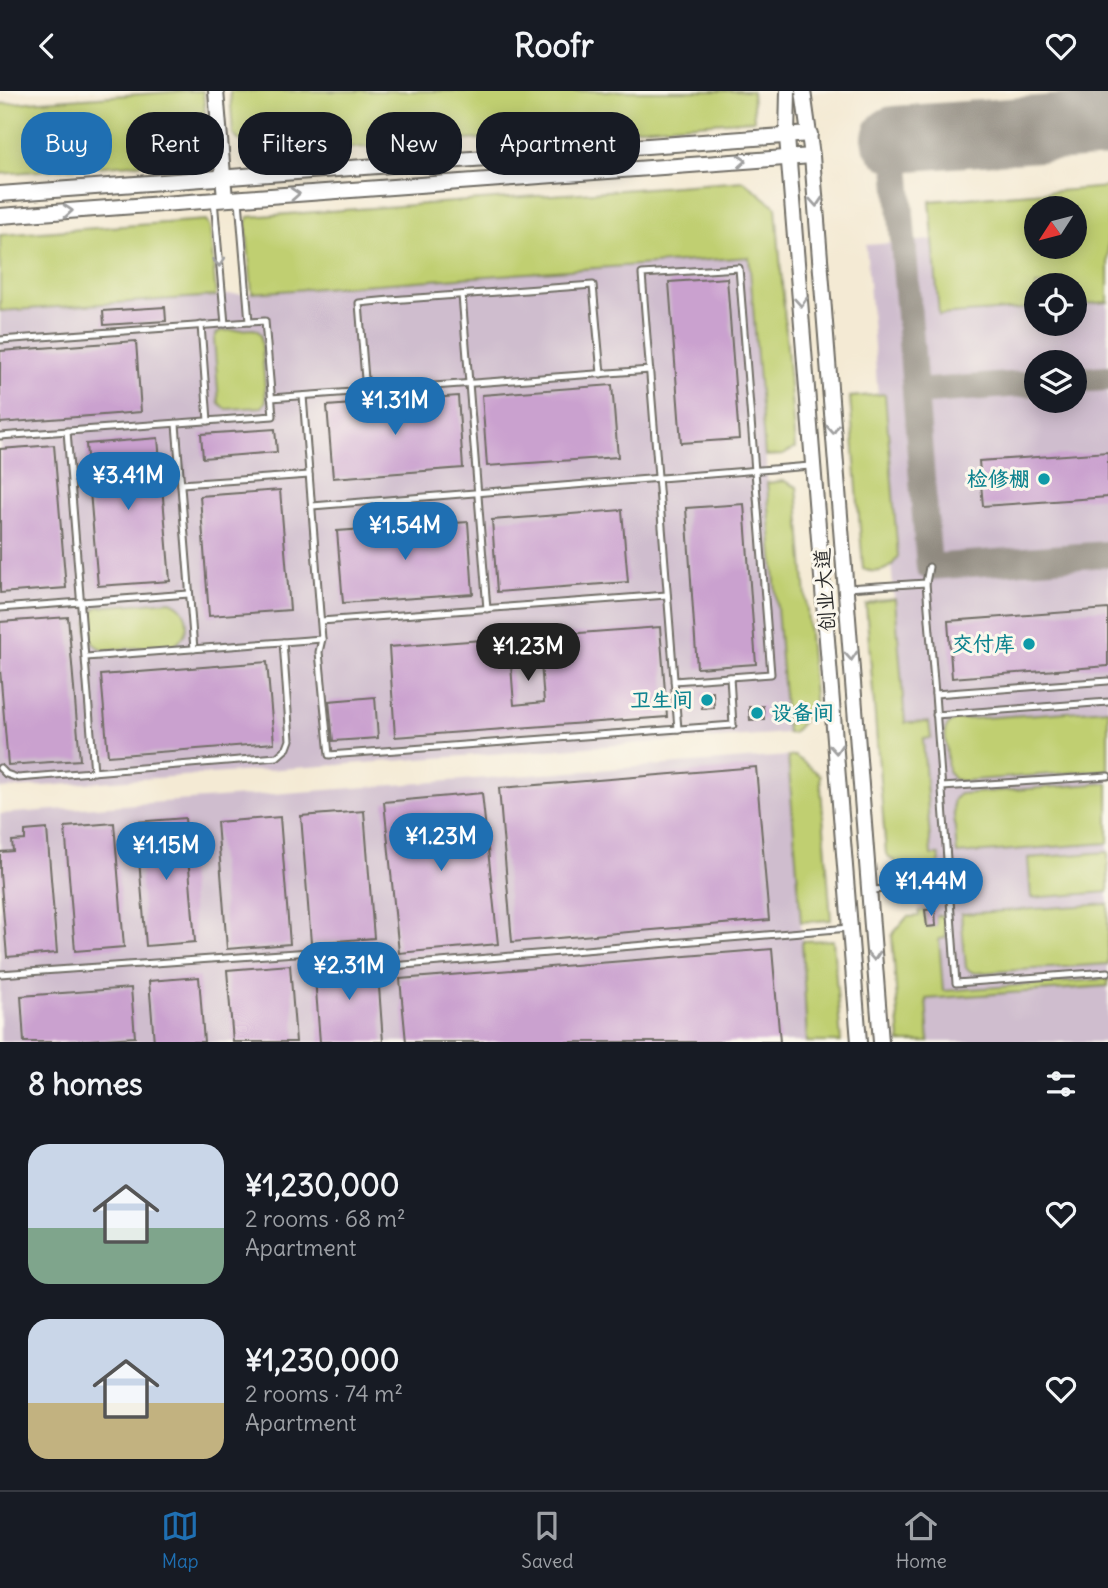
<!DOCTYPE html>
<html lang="en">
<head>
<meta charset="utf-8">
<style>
	:root { --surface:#171b24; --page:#20242c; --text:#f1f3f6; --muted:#9ea1a6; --line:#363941; --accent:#1f6fb2 }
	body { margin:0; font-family:Delius,"LXGW WenKai TC",sans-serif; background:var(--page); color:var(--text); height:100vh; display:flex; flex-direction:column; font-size:26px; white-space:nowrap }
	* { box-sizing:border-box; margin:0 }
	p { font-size:23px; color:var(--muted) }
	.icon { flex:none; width:38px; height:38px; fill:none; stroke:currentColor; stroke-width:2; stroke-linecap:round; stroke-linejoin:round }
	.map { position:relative; height:951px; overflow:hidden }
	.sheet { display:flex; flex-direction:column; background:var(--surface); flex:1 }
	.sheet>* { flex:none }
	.guide { position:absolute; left:21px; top:21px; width:700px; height:63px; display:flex; gap:14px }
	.needle { width:46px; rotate:234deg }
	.buttons { position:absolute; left:1024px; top:105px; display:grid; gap:14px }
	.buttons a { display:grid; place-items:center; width:63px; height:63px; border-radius:50%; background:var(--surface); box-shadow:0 4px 18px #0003; font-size:35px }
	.price { position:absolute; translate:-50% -60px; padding:0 16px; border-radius:24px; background:var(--accent); color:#fff; font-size:23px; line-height:46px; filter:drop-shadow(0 2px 4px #0008) }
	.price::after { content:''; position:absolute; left:50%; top:42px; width:21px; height:16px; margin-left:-10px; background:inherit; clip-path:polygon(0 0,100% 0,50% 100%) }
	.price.selected { background:#222; color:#fff }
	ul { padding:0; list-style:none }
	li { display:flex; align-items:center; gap:21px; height:175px; padding:0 28px }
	li span { display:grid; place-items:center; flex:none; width:196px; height:140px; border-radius:21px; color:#555 }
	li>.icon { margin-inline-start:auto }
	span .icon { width:84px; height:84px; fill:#fffc; stroke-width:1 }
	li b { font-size:30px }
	h2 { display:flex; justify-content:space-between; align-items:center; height:84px; padding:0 28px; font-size:30px }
	.tag { padding:0 24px; border-radius:28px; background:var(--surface); box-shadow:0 4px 18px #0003; font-size:24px; line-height:63px }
	.tag.selected { background:var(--accent); color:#fff }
	header { display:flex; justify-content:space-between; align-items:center; height:91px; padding:0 28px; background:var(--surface); font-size:32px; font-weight:700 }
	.tab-bar { display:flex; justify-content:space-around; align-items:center; height:98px; border-top:2px solid var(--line); background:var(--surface); font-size:19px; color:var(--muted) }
	.tab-bar a { display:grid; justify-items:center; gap:4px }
	.tab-bar .selected { color:var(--accent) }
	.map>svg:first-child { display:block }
	.industrial { fill:#cfbdce; fill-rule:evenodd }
	.green { fill:#c0cf71; stroke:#767d4e; stroke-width:2; fill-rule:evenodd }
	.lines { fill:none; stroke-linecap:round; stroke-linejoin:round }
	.taxiway { stroke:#908a80; stroke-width:26 }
	.runway { stroke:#908a80; stroke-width:66 }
	.building { fill:#caa1cf }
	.lane-casing { stroke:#716e66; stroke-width:9 }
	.secondary-casing { stroke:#716e66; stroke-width:18 }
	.lane { stroke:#fff; stroke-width:5 }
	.secondary { stroke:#fff; stroke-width:14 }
	.oneway { stroke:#a0a0a0 }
	.culture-dot { fill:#0f9aa8; stroke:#fbf7ec; stroke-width:2.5 }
	.labels { text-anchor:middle; stroke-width:6; stroke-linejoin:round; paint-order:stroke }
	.culture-label { font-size:21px; font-weight:bold; fill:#0d838f; stroke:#fbf7ec; text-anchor:end }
	.street-label { font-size:21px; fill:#2b2b2b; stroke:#fbf7ec }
</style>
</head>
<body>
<header><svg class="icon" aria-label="back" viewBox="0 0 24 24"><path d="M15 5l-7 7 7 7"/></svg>Roofr<svg class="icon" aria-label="heart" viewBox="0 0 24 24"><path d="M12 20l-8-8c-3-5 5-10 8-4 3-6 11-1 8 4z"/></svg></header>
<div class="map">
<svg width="1108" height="951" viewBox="0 0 1108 951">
	<rect width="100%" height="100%" fill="#fbf7ec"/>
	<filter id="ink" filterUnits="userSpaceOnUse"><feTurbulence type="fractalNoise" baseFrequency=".0143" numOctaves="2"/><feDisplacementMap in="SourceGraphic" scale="14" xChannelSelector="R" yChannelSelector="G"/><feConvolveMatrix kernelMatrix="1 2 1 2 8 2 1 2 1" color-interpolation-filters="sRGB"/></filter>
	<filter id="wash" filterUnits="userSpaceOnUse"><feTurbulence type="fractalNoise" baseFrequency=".00686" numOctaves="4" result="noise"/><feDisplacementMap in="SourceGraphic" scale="28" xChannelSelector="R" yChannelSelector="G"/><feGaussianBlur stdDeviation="1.57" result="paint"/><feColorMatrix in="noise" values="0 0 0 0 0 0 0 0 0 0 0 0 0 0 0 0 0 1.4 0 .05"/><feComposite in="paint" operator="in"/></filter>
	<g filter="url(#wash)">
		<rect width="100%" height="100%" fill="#f4ead4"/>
		<!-- industrial -->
		<g class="industrial">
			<path d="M 1108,136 L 1108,951 L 929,951 L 866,154 L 1036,141 L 1036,156 L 1074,156 ZM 1036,194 L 1074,194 L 1074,233 L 1036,233 ZM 1036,271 L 1074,271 L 1074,310 L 1036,310 Z"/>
			<polygon points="750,166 787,642 0,698 0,220"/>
			<polygon points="788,665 802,850 807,951 0,951 0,723"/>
		</g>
		<!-- green -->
		<g class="green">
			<polygon points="184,0 203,0 207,46 186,69 0,83 0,13"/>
			<polygon points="230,0 752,0 754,29 255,64 233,44"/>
			<polygon points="744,90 776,116 795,357 783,364 765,365 749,166 252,202 246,132 248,126"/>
			<path d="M 1108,96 L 1108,211 L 1075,214 L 1074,194 L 1036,194 L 1036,217 L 939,224 L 930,110 ZM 1036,117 L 1074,117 L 1074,156 L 1036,156 Z"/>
			<polygon points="206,129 210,136 216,205 0,220 0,144"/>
			<polygon points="253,238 257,239 261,244 266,310 262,316 226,318 219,312 214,248 217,242 221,240"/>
			<path d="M 885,303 L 898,465 C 892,479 877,484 863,478 L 850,306 Z"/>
			<polygon points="784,390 797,396 815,617 793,642 787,642 767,392"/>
			<polygon points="895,508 905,632 929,631 931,647 923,648 931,764 939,764 940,770 936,779 928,783 917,784 916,778 904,779 886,763 866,514 877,510"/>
			<path d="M 170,510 C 190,516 193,543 174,554 L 104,559 C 85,552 81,528 98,516 Z"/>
			<polygon points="1108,618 1108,679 962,690 954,688 948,680 945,639 950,632 955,629"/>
			<polygon points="788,665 795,665 820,684 831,829 801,831"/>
			<polygon points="1108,692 1108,752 957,763 953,713 954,708 960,703"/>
			<polygon points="1108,761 1108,801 1031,807 1028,767"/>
			<polygon points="1108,813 1108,873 976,882 972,881 966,877 961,823"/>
			<polygon points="925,819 927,836 936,835 935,825 944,824 946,847 939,848 943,900 1108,888 1108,895 926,908 929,951 900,951 892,844 907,826 919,825 919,820"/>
			<polygon points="833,849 841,951 807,951 802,850"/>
		</g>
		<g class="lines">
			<!-- taxiway -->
			<g class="taxiway">
				<polyline points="895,48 929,476 1108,463"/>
				<polyline points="1074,289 1108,287"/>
				<polyline points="915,301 1036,292"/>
			</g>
			<!-- runway -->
			<polyline class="runway" points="895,48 1108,33"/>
		</g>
		<g id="blocks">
			<!-- building -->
			<g class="building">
				<polygon points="727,187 739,348 681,352 669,191"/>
				<polygon points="165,216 166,230 104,234 103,220"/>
				<polygon points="136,250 141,321 0,332 0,260"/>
				<polygon points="612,294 618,366 487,375 482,304"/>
				<polygon points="458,305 463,377 333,387 327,315"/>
				<polygon points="275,338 277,361 203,367 201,343"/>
				<polygon points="158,347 170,490 98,495 86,353"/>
				<polygon points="54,354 66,497 0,502 0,358"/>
				<polygon points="1108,361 1108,406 983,415 979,370"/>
				<polygon points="280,399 290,519 209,525 200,405"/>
				<polygon points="744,413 756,573 697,577 686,417"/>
				<polygon points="622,419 628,491 497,501 492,429"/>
				<polygon points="468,431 473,503 343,512 337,440"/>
				<polygon points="1108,518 1108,575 952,587 948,530"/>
				<polygon points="68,526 80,669 8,674 0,578 0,531"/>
				<polygon points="660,536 667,626 395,646 389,556 509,547 514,614 544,611 539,545"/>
				<polygon points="267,571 274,652 108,665 101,584"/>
				<polygon points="713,601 714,617 702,618 701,602"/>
				<polygon points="375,606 378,647 333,650 329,610"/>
				<polygon points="763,615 764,628 750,629 749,616"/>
				<polygon points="756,676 769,829 512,851 499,697"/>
				<polygon points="482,702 498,853 399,862 384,711"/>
				<polygon points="364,720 374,847 311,852 301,725"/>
				<polygon points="280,726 290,853 227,858 217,731"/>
				<polygon points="185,727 195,851 146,855 136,731"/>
				<polygon points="114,732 124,856 75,860 65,736"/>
				<polygon points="47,738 57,862 7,866 0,782 0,761 13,760 12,750 25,749 25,740"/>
				<polygon points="935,818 936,835 927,836 925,819"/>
				<polygon points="772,858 780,951 406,951 400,888"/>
				<polygon points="377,868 383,951 320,951 314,873"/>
				<polygon points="290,874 296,951 233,951 227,879"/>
				<polygon points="199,886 204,951 154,951 149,890"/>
				<polygon points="131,897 135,946 60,951 24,951 21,905"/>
			</g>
		</g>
	</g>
	<g filter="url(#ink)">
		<use href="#blocks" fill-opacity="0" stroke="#716e66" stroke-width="2"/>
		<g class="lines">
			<!-- lane casing -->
			<g class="lane-casing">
				<g id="lane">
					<polyline points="214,109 225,233"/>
					<polyline points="239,109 249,231"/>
					<polyline points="462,204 487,518"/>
					<polyline points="201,234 208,330"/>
					<polyline points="0,249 265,230 273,325 0,345"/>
					<polyline points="366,301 359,212 390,209 593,194 601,283"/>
					<polyline points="271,307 650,279"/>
					<polyline points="176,333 194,558"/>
					<polyline points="67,340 94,681"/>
					<polyline points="181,393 309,384"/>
					<polyline points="312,415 810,375"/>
					<polyline points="926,492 935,603 1108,590"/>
					<polyline points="847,497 926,492 929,476"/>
					<polyline points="0,517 189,503"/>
					<polyline points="321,530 667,504"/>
					<polyline points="322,548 319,561 329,664 733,634 730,586"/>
					<polyline points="86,566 322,548 303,305"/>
					<path d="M 674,590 L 771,583 L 739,177 L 642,183 C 654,335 665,487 678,638"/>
					<polyline points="935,603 956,892 1108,881"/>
					<polyline points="936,624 1108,611"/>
					<polyline points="0,677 6,683 18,687 277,666 287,657 290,649 283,551"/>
					<polyline points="942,696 1108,685"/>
					<polyline points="872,799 949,794"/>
					<polyline points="392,875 849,837"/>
					<polyline points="0,883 367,857"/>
				</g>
			</g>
			<!-- secondary casing -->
			<g class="secondary-casing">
				<g id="secondary">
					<polyline points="216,0 225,108"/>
					<polyline points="788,0 787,46 859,951"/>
					<polyline points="803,0 812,65 881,951"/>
					<polyline points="0,103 810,43"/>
					<polyline points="0,125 812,65"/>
				</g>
			</g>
			<!-- lane -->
			<use href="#lane" class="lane"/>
			<!-- secondary -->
			<use href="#secondary" class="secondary"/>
		</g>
		<!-- one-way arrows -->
		<defs><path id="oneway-chevron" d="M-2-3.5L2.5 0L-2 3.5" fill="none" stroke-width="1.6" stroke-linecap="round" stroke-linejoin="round" transform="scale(1.75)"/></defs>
		<g class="oneway">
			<use href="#oneway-chevron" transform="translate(742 70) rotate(-4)"/>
			<use href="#oneway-chevron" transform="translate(295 103) rotate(-4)"/>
			<use href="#oneway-chevron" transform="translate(816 111) rotate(86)"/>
			<use href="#oneway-chevron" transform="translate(68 120) rotate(-4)"/>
			<use href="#oneway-chevron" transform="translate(219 171) rotate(85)"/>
			<use href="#oneway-chevron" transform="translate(801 211) rotate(86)"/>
			<use href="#oneway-chevron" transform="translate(833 338) rotate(86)"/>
			<use href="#oneway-chevron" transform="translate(851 565) rotate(86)"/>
			<use href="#oneway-chevron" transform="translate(836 658) rotate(86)"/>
			<use href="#oneway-chevron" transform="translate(874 865) rotate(86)"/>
		</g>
	</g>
	<!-- markers -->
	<g class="culture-dot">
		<circle cx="1044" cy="388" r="7"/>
		<circle cx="1029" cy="553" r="7"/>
		<circle cx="707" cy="609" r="7"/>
		<circle cx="757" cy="622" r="7"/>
	</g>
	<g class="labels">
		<!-- culture labels -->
		<g class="culture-label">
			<text x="1030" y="395">检修棚</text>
			<text x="1015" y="560">交付库</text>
			<text x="693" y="616">卫生间</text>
			<text x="771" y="629" text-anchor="start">设备间</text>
		</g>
		<!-- street labels -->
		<g class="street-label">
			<text transform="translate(825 499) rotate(-94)" y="7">创业大道</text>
		</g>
	</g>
</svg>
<div class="buttons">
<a><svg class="needle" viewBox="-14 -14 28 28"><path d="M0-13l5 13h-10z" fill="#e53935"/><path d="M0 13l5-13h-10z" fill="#9ea1a6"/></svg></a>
<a><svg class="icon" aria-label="locate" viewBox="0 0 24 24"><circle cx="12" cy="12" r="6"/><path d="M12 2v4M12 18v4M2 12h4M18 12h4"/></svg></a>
<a><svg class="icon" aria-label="layers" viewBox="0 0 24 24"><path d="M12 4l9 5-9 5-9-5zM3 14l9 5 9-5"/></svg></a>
</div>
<b class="price" style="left:395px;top:346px">¥1.31M</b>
<b class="price" style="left:128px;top:421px">¥3.41M</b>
<b class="price" style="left:405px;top:471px">¥1.54M</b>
<b class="price selected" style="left:528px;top:592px">¥1.23M</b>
<b class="price" style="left:441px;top:782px">¥1.23M</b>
<b class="price" style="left:166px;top:791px">¥1.15M</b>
<b class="price" style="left:931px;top:827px">¥1.44M</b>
<b class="price" style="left:349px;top:911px">¥2.31M</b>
<div class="guide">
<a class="tag selected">Buy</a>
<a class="tag">Rent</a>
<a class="tag">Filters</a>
<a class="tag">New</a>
<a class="tag">Apartment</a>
</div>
</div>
<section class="sheet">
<h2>8 homes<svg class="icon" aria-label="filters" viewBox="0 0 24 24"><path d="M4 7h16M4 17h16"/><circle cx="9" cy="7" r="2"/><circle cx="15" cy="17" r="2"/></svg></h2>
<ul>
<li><span style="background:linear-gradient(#c9d6e8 60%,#7fa58c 0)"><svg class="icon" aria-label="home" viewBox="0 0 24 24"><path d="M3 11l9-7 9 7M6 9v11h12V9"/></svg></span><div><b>¥1,230,000</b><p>2 rooms · 68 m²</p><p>Apartment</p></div><svg class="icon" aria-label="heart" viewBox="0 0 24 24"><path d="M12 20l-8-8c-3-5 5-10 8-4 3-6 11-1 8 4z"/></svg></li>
<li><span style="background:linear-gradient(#c9d6e8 60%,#c2b280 0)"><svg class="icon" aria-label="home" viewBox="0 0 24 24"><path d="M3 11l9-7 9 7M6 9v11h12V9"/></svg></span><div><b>¥1,230,000</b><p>2 rooms · 74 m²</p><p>Apartment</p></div><svg class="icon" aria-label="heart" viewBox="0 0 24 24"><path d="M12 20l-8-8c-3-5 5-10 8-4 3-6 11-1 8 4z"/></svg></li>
</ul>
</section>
<nav class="tab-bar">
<a class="selected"><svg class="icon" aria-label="map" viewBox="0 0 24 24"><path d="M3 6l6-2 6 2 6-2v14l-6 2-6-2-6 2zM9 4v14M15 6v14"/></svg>Map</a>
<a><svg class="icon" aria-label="saved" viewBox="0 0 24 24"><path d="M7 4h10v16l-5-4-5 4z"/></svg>Saved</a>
<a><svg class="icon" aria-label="home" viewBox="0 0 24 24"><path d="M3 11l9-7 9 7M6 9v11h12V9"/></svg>Home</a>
</nav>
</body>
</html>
